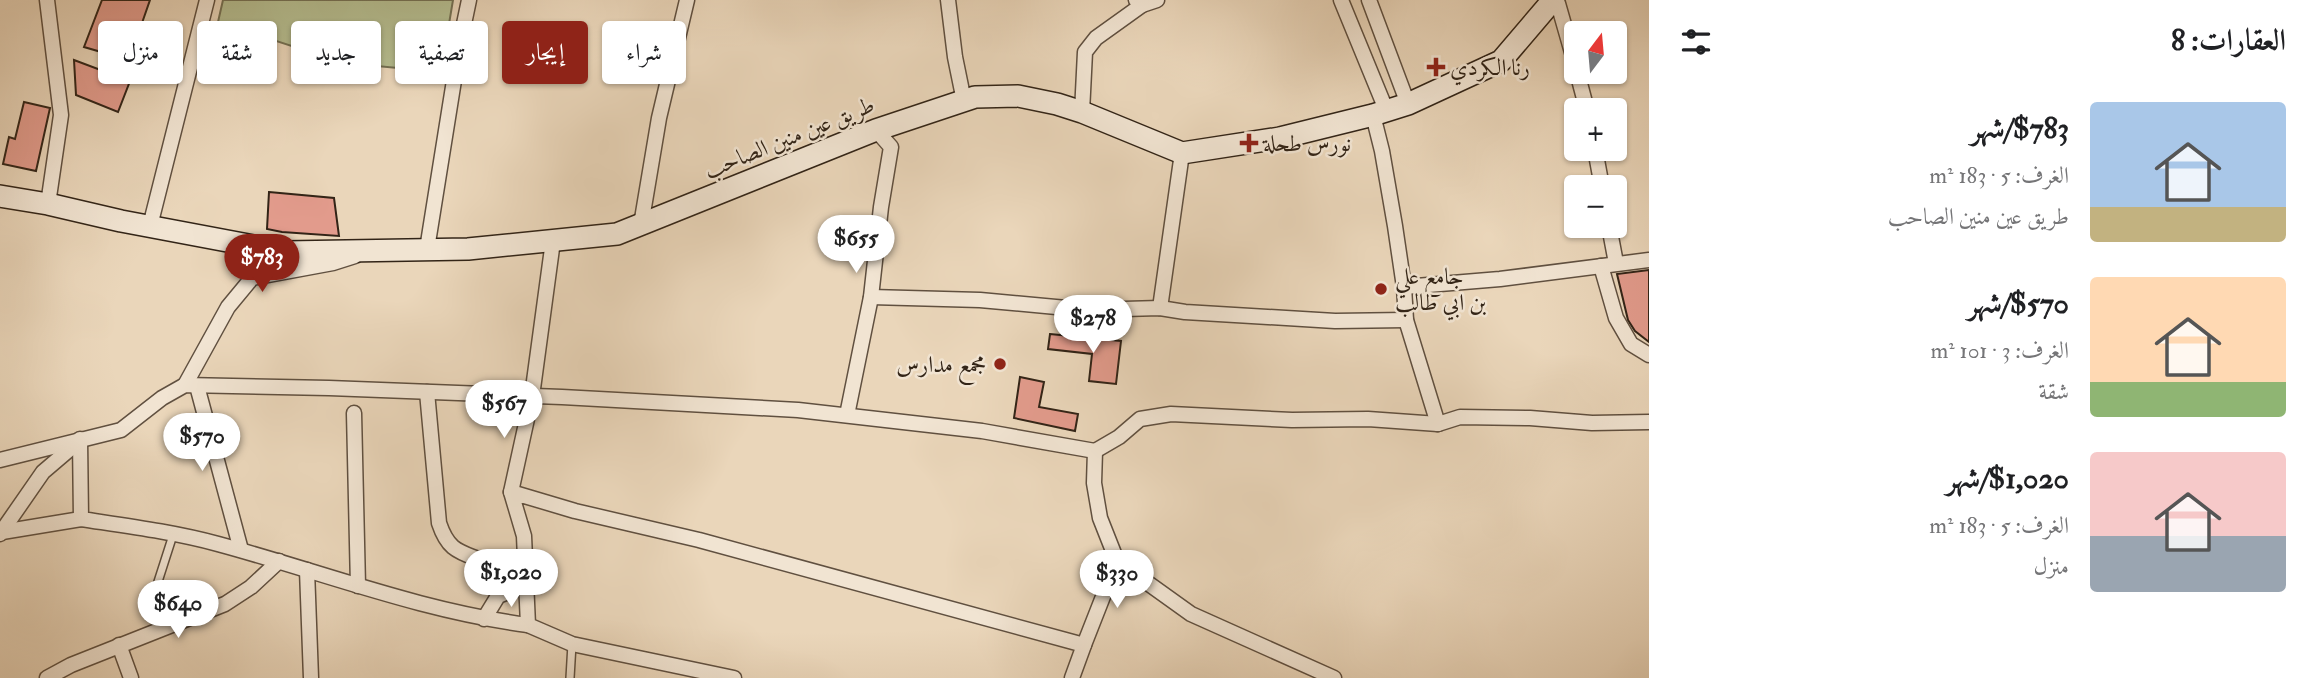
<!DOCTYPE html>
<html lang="ar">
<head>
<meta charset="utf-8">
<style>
	:root { --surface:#fff; --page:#f2f2f2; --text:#202124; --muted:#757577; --accent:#8f2418 }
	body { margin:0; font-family:"IM FELL Double Pica",Amiri,serif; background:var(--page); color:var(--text); direction:rtl; height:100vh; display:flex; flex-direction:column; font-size:26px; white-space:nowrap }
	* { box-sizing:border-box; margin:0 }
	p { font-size:23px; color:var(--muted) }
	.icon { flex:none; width:38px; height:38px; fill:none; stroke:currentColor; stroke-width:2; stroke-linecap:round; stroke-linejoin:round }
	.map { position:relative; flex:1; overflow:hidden; direction:ltr }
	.drawer { display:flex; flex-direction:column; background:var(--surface); width:665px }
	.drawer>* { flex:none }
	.hud { position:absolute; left:21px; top:21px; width:665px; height:63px; direction:rtl; display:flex; gap:14px }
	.needle { width:46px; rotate:16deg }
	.controls { position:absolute; left:1564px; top:21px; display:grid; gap:14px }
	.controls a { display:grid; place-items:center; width:63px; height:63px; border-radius:7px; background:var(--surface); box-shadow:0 2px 5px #0004; font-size:35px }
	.price { position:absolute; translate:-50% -60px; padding:0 16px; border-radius:24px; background:#fff; color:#222; font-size:23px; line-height:46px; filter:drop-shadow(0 2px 4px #0008) }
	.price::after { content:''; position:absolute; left:50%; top:42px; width:21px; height:16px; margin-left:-10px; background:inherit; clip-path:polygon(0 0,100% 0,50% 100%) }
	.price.on { background:var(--accent); color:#fff }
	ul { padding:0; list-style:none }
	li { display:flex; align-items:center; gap:21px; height:175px; padding:0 28px }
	li span { display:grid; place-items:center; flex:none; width:196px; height:140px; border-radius:7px; color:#555 }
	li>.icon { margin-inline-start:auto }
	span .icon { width:84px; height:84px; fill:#fffc; stroke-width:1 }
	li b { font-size:30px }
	h2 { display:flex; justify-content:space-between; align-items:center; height:84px; padding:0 28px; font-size:30px }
	.pill { padding:0 24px; border-radius:7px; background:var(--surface); box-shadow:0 2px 5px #0004; font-size:24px; line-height:63px }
	.pill.on { background:var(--accent); color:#fff }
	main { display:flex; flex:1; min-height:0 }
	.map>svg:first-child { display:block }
	.green { fill:#b5be91; stroke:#747154; stroke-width:2 }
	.building { fill:#e29b8c; stroke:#322417; stroke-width:2 }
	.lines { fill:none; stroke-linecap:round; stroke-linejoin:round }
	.lane-casing { stroke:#605040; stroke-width:10 }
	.street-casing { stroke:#605040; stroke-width:17 }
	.secondary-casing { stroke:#322417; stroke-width:24 }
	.lane { stroke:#f1e4d2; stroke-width:7 }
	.street { stroke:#f1e4d2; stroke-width:14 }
	.secondary { stroke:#f1e4d2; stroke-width:21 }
	.poi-dot { fill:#8f2418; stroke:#f1e4d2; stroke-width:2.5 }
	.labels { text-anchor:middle; stroke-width:5; stroke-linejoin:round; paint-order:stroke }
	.poi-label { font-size:23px; fill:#322417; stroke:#f1e4d2; text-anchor:start }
	.street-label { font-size:23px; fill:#322417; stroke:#f1e4d2 }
</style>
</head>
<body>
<main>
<section class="drawer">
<h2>العقارات: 8<svg class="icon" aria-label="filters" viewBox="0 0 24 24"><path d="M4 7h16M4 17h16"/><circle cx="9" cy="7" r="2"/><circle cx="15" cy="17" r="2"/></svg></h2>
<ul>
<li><span style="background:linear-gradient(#a9c7e8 75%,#c2b280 0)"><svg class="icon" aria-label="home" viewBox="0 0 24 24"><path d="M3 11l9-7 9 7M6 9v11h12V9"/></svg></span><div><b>$783/شهر</b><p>الغرف: 5 · 183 m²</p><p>طريق عين منين الصاحب</p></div></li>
<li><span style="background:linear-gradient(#ffd9b3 75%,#8fb573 0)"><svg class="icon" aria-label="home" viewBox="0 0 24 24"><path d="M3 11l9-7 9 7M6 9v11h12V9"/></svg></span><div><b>$570/شهر</b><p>الغرف: 3 · 101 m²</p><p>شقة</p></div></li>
<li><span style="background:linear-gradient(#f6c9c9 60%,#9aa5b1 0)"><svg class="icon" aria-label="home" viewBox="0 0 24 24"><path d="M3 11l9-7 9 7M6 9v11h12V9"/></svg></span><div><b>$1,020/شهر</b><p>الغرف: 5 · 183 m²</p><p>منزل</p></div></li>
</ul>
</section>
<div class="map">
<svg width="1649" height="678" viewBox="0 0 1649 678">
	<rect width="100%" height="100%" fill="#ead6ba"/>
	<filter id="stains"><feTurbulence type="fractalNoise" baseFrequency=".00286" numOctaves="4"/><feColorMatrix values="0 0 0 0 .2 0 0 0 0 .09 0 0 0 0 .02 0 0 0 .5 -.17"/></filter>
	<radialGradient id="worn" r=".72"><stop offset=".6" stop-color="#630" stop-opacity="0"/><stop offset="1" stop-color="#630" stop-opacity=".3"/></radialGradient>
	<!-- green -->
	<polygon class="green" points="223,0 453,0 441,72 344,63 218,22"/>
	<!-- building -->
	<g class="building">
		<polygon points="102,0 150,0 142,23 149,25 139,63 84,47"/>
		<polygon points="74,60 130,81 118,112 76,95"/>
		<polygon points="24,102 50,108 36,171 3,164 9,137 15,139"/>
		<polygon points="269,192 334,198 339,236 282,232 267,229"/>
		<polygon points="1649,270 1649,342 1635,331 1628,320 1617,274"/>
		<polygon points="1050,334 1121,341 1116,384 1089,381 1092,354 1048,349"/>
		<polygon points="1020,377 1044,382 1039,407 1078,414 1075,431 1014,418"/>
	</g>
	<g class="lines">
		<!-- lane casing -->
		<g class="lane-casing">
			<g id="lane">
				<polyline points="155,591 173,535"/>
				<polyline points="570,678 572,644"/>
			</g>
		</g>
		<!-- street casing -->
		<g class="street-casing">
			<g id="street">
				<polyline points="47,0 61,115 48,204"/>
				<polyline points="948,0 955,57 964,101"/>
				<polyline points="1136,0 1142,5 1157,0"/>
				<polyline points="1341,0 1387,112"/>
				<polyline points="1369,0 1408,104"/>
				<polyline points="1557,0 1577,70"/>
				<polyline points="1577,72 1587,110"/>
				<polyline points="1082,112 1085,52 1096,38 1142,5"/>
				<polyline points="1373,115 1382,151 1395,226 1404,287 1406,320 1438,424"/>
				<polyline points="1595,149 1602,187"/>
				<polyline points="641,225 659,118 687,0"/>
				<polyline points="150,226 207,0"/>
				<polyline points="1609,226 1616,263"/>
				<polyline points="427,249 460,43 469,0"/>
				<polyline points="1601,266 1616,318 1631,344 1649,355"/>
				<polyline points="1404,287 1500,279 1649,260"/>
				<polyline points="871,297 980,300 1088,310 1160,308 1185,312 1335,321 1406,320"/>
				<polyline points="1160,308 1182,153"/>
				<polyline points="185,385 228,307 252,278 333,263 355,256"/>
				<polyline points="197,386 241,550"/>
				<path d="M 427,392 L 439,523 C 442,532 446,541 453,547 C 466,558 508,568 526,574"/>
				<polyline points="354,413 358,586"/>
				<polyline points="847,415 871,297 881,207 891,147 876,130"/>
				<path d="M 80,439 L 81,519 C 127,526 174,532 218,544 C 322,572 421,611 528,625"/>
				<polyline points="1095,451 1119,437 1140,419 1171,414 1292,420 1368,419 1438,424 1460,417 1530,418 1592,423 1649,422"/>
				<polyline points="0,460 121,430 162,398 185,385 329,388 562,397 798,410 982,431 1095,451 1094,483 1100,518 1117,561 1191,614 1334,678"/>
				<polyline points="511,492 532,396 553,241"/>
				<polyline points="2,532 81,519"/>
				<polyline points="0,534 43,472 77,443"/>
				<polyline points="307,570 311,678"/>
				<polyline points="484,619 498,596 526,585"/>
				<polyline points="119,645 131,678"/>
				<polyline points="1084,645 1117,561"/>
				<polyline points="47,678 71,665 225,604 251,587 279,561"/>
				<polyline points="734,678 572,644 528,625 524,536 511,492 575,511 699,540 1084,645 1072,678"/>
			</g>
		</g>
		<!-- secondary casing -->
		<g class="secondary-casing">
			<polyline id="secondary" points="0,196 48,204 121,221 286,252 468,249 617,234 876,130 975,97 1018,96 1057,104 1082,112 1182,153 1280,138 1373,115 1408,104 1501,61 1553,0"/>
		</g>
		<!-- lane -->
		<use href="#lane" class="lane"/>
		<!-- street -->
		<use href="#street" class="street"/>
		<!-- secondary -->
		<use href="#secondary" class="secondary"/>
	</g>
	<!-- markers -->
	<g class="poi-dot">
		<path d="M1432.5 56.5h7v7h7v7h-7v7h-7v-7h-7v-7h7z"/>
		<path d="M1245.5 132.5h7v7h7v7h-7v7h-7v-7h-7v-7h7z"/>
		<circle cx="1381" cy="289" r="7"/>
		<circle cx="1000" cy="364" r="7"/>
	</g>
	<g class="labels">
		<!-- poi labels -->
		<g class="poi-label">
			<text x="1450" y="75">رنا الكردي</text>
			<text x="1263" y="151">نورس طحلة</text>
			<text x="1395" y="284">جامع علي<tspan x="1395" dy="26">بن ابي طالب</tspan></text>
			<text x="986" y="372" text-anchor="end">مجمع مدارس</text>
		</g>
		<!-- street labels -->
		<g class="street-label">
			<text transform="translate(789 137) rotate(-22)" y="8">طريق عين منين الصاحب</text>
		</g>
	</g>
	<rect width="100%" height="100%" filter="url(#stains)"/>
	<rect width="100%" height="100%" fill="url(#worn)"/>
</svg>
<div class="controls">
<a><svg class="needle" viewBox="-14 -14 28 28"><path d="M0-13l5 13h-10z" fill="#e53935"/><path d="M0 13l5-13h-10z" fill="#757577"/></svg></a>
<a>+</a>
<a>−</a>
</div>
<b class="price" style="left:856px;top:275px">$655</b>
<b class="price on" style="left:262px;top:294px">$783</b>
<b class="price" style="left:1093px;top:355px">$278</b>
<b class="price" style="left:504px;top:440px">$567</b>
<b class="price" style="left:202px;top:473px">$570</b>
<b class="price" style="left:511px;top:609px">$1,020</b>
<b class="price" style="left:1117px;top:610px">$330</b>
<b class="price" style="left:178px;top:640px">$640</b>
<div class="hud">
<a class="pill">شراء</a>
<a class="pill on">إيجار</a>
<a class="pill">تصفية</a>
<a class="pill">جديد</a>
<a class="pill">شقة</a>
<a class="pill">منزل</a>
</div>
</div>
</main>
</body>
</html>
